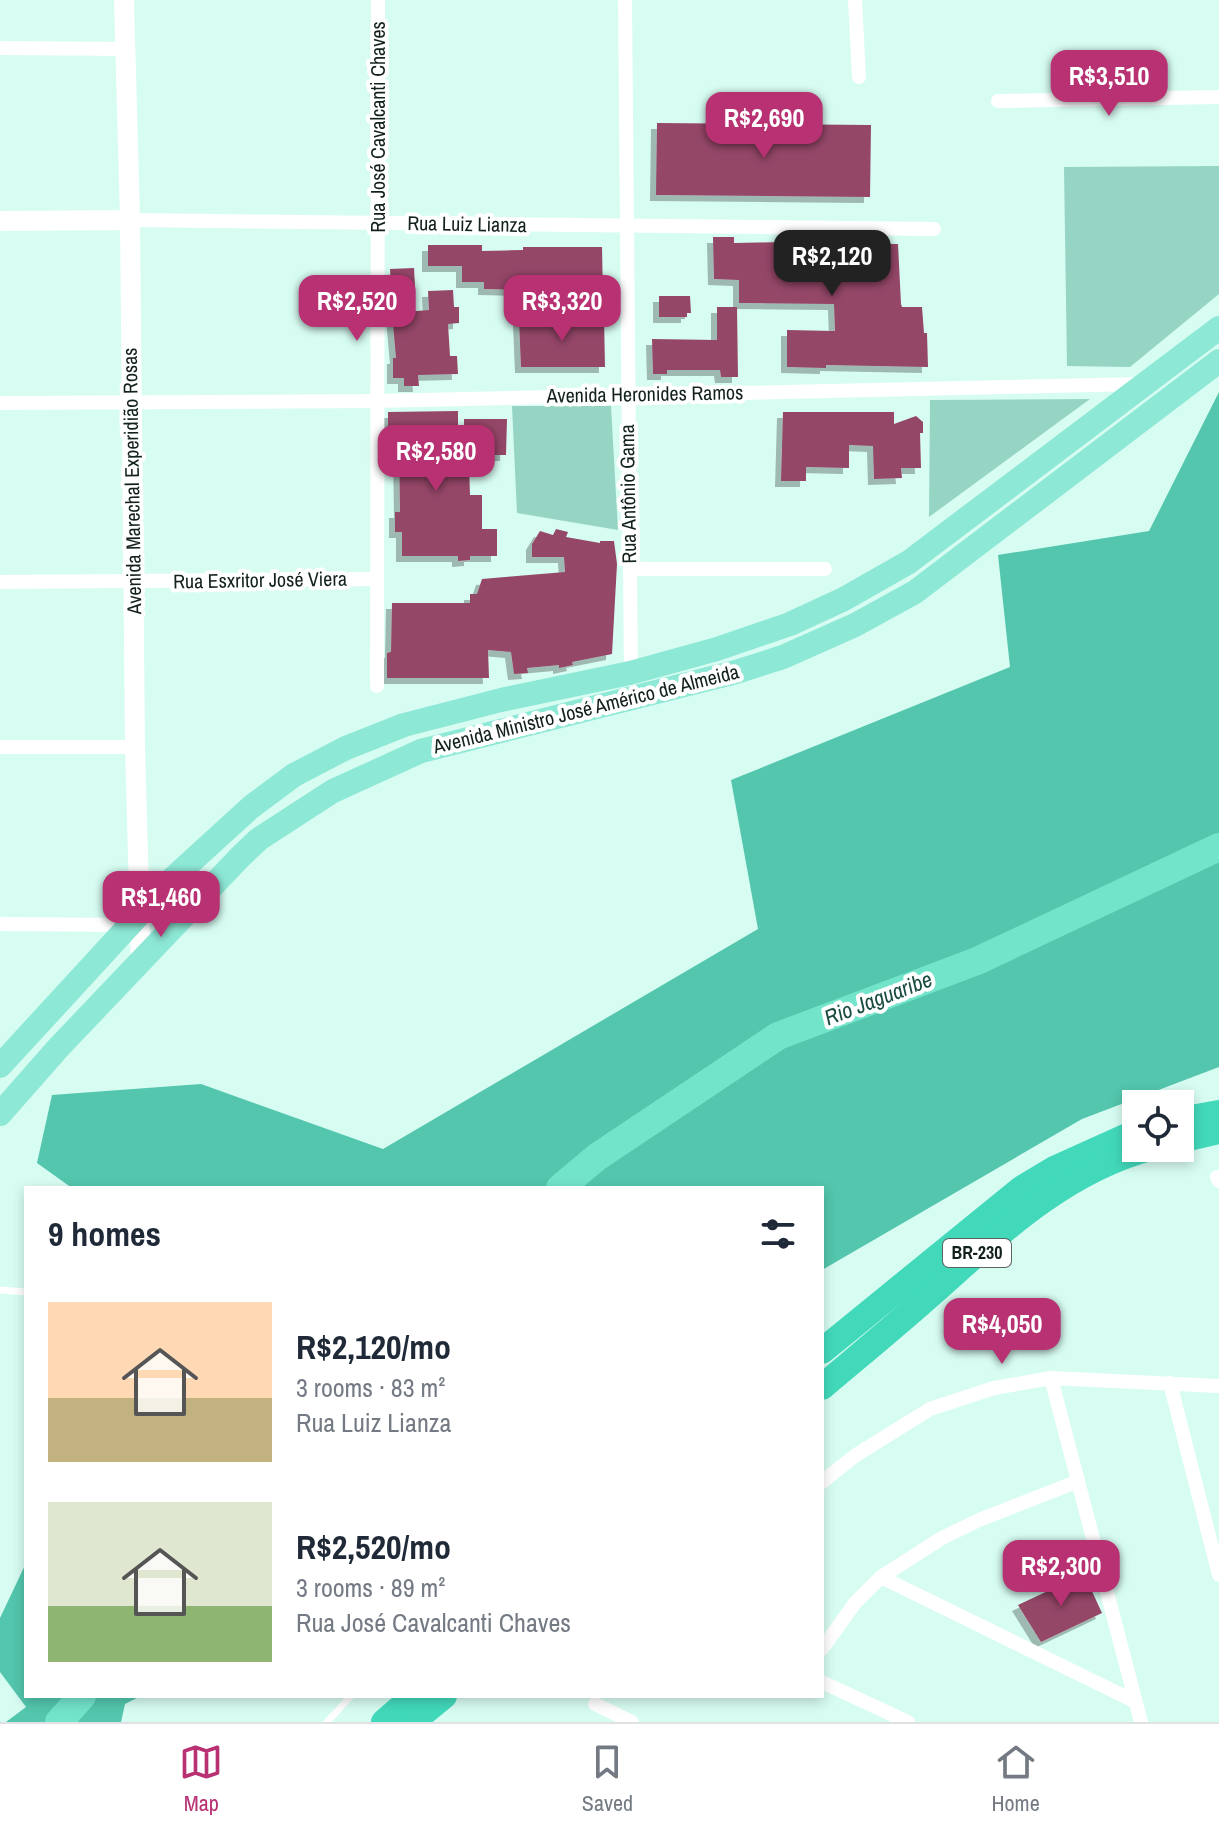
<!DOCTYPE html>
<html lang="en">
<head>
<meta charset="utf-8">
<style>
	:root { --surface:#fff; --page:#f6f6f7; --text:#1f2937; --muted:#747a83; --line:#e0e1e3; --accent:#b83172 }
	body { margin:0; font-family:"Archivo Narrow",sans-serif; background:var(--page); color:var(--text); height:100vh; display:flex; flex-direction:column; font-size:30px; white-space:nowrap }
	* { box-sizing:border-box; margin:0 }
	p { font-size:26px; color:var(--muted) }
	.icon { flex:none; width:44px; height:44px; fill:none; stroke:currentColor; stroke-width:2; stroke-linecap:round; stroke-linejoin:round }
	.map { position:relative; flex:1; overflow:hidden }
	.side { position:absolute; left:24px; top:1186px; width:800px; height:512px; display:flex; flex-direction:column; background:var(--surface); border-radius:0px; box-shadow:0 4px 12px #0003 }
	.side>* { flex:none }
	.tools { position:absolute; left:1122px; top:1090px; display:grid; gap:16px }
	.tools a { display:grid; place-items:center; width:72px; height:72px; border-radius:0px; background:var(--surface); box-shadow:0 4px 12px #0003; font-size:40px }
	.price { position:absolute; translate:-50% -68px; padding:0 18px; border-radius:16px; background:var(--accent); color:#fff; font-size:26px; line-height:52px; filter:drop-shadow(0 2px 4px #0008) }
	.price::after { content:''; position:absolute; left:50%; top:48px; width:24px; height:18px; margin-left:-12px; background:inherit; clip-path:polygon(0 0,100% 0,50% 100%) }
	.price.on { background:#222; color:#fff }
	ul { padding:0; list-style:none }
	li { display:flex; align-items:center; gap:24px; height:200px; padding:0 24px }
	li span { display:grid; place-items:center; flex:none; width:224px; height:160px; border-radius:0px; color:#555 }
	li>.icon { margin-inline-start:auto }
	span .icon { width:96px; height:96px; fill:#fffc; stroke-width:1 }
	li b { font-size:34px }
	h2 { display:flex; justify-content:space-between; align-items:center; height:96px; padding:0 24px; font-size:34px }
	.dock { display:flex; justify-content:space-around; align-items:center; height:112px; border-top:2px solid var(--line); background:var(--surface); font-size:22px; color:var(--muted) }
	.dock a { display:grid; justify-items:center; gap:4px }
	.dock .on { color:var(--accent) }
	.map>svg:first-child { display:block }
	.green { fill:#96d5c4 }
	.forest { fill:#53c6ad }
	.lines { fill:none; stroke-linecap:round; stroke-linejoin:round }
	.river { stroke:#72e4ca; stroke-width:28 }
	.building { fill:#954767; filter:url(#shadow) }
	.lane { stroke:#fff; stroke-width:7 }
	.street { stroke:#fff; stroke-width:14 }
	.secondary { stroke:#fff; stroke-width:20 }
	.primary { stroke:#8ee8d6; stroke-width:24 }
	.highway { stroke:#42d9bb; stroke-width:26 }
	.labels { text-anchor:middle; stroke-width:8; stroke-linejoin:round; paint-order:stroke }
	.shield { fill:#fff; stroke:#5a6461; stroke-width:2 }
	.shield-label { font-size:18px; font-weight:bold; fill:#13211d }
	.street-label { font-size:20px; fill:#13211d; stroke:#fff }
	.water-label { font-size:22px; font-style:italic; fill:#194b41; stroke:#fff }
</style>
</head>
<body>
<div class="map">
<svg width="1219" height="1722" viewBox="0 0 1219 1722">
	<defs>
		<filter id="shadow"><feDropShadow dx="-6" dy="6" stdDeviation="0" flood-color="#0004"/></filter>
	</defs>
	<rect width="100%" height="100%" fill="#d7fcf2"/>
	<!-- green -->
	<g class="green">
		<polygon points="1219,166 1219,294 1130,367 1067,366 1064,167"/>
		<polygon points="1090,399 929,517 930,400"/>
		<polygon points="512,406 611,406 618,530 517,513"/>
	</g>
	<!-- forest -->
	<g class="forest">
		<polygon points="1219,392 1219,1067 1082,1119 822,1270 822,1188 72,1188 37,1163 52,1095 201,1084 383,1149 758,929 731,780 1010,667 998,555 1149,531"/>
		<polygon points="26,1563 26,1696 141,1696 125,1704 121,1722 6,1722 26,1707 0,1672 0,1618"/>
	</g>
	<g class="lines">
		<!-- river -->
		<g class="river">
			<polyline points="560,1188 597,1157 778,1036 977,961 1219,847"/>
			<polyline points="59,1722 82,1696"/>
		</g>
	</g>
	<!-- building -->
	<g class="building">
		<polygon points="657,123 871,125 870,197 656,195"/>
		<polygon points="713,237 734,237 734,243 873,240 873,244 898,244 901,304 902,307 922,307 924,333 927,333 928,367 826,365 826,368 787,367 787,330 835,331 834,304 739,303 739,280 714,279"/>
		<polygon points="428,245 482,245 482,251 523,250 523,247 602,247 603,295 522,294 522,290 484,289 484,282 462,282 462,266 428,266"/>
		<polygon points="414,268 415,286 391,287 390,269"/>
		<polygon points="453,290 454,307 459,307 459,323 448,324 450,356 457,356 458,374 418,375 419,386 404,386 404,378 393,378 393,358 396,358 392,313 429,310 428,291"/>
		<polygon points="659,296 690,296 691,313 687,313 687,317 659,317"/>
		<polygon points="717,307 737,307 738,377 721,377 720,370 667,370 667,374 653,374 652,339 717,340"/>
		<polygon points="604,318 605,367 521,367 519,319"/>
		<polygon points="458,411 458,429 436,429 436,465 469,465 470,495 482,495 482,529 497,529 497,556 470,556 470,560 458,561 458,556 402,556 402,532 395,532 395,512 400,512 399,442 388,442 388,412"/>
		<polygon points="783,412 894,412 894,424 916,416 923,422 923,433 920,433 921,468 901,468 902,478 874,479 873,446 849,445 849,468 806,467 806,481 781,481"/>
		<polygon points="464,419 507,419 506,455 464,455"/>
		<polygon points="556,529 568,532 566,537 600,543 600,541 614,541 617,564 612,654 572,662 573,665 559,668 559,665 527,668 528,673 514,674 511,652 488,650 489,678 387,678 387,653 391,652 392,603 470,603 470,594 477,594 482,579 565,572 564,557 532,557 532,544 540,531 553,535"/>
		<polygon points="1084,1574 1102,1613 1041,1642 1018,1605"/>
	</g>
	<g class="lines">
		<!-- lane -->
		<g class="lane">
			<polyline points="0,1290 26,1292"/>
			<polyline points="327,1722 351,1696"/>
		</g>
		<!-- street -->
		<g class="street">
			<polyline points="625,0 631,680"/>
			<polyline points="855,0 859,77"/>
			<polyline points="0,48 124,49"/>
			<polyline points="998,101 1219,97"/>
			<polyline points="130,220 934,229"/>
			<polyline points="0,403 376,401 1143,384"/>
			<polyline points="630,569 825,569"/>
			<polyline points="0,582 377,579"/>
			<polyline points="377,686 378,0"/>
			<polyline points="0,747 135,747"/>
			<polyline points="0,924 128,925"/>
			<polyline points="1217,1177 1219,1181"/>
			<polyline points="1051,1378 1141,1722"/>
			<polyline points="1170,1383 1219,1575"/>
			<polyline points="822,1482 856,1455 930,1409 994,1388 1051,1378 1219,1386"/>
			<polyline points="881,1577 1136,1702"/>
			<polyline points="822,1649 855,1603 881,1577 942,1538 979,1520 1076,1482"/>
			<polyline points="822,1682 908,1722"/>
			<polyline points="595,1704 632,1722"/>
		</g>
		<!-- secondary -->
		<g class="secondary">
			<polyline points="124,0 130,220 135,747 141,963"/>
			<polyline points="0,221 130,220"/>
		</g>
		<!-- primary -->
		<g class="primary">
			<polyline points="0,1066 171,880 251,807 294,775 346,748 404,725 501,700 630,673 717,649 790,624 844,599 909,562 1219,328"/>
			<polyline points="0,1114 59,1047 240,857 259,839 333,791 421,751 736,672 783,657 855,625 915,592 1219,361"/>
		</g>
		<!-- highway -->
		<g class="highway">
			<polyline points="1180,1120 1219,1113"/>
			<polyline points="1180,1140 1219,1131"/>
			<polyline points="822,1351 1021,1189 1054,1169 1136,1132"/>
			<path d="M 822,1387 C 861,1354 900,1322 938,1288 C 1002,1231 1065,1171 1150,1148"/>
			<polyline points="384,1722 414,1696"/>
			<polyline points="412,1722 444,1696"/>
		</g>
	</g>
	<g class="labels">
		<!-- shield labels -->
		<rect class="shield" x="943" y="1239" width="68" height="28" rx="6"/>
		<g class="shield-label">
			<text x="977" y="1259">BR-230</text>
		</g>
		<!-- street labels -->
		<g class="street-label">
			<text transform="translate(378 127) rotate(-90)" y="7">Rua José Cavalcanti Chaves</text>
			<text transform="translate(467 224) rotate(1)" y="7">Rua Luiz Lianza</text>
			<text transform="translate(645 394) rotate(-1)" y="7">Avenida Heronides Ramos</text>
			<text transform="translate(132 481) rotate(-91)" y="7">Avenida Marechal Experidião Rosas</text>
			<text transform="translate(628 494) rotate(-91)" y="7">Rua Antônio Gama</text>
			<text transform="translate(260 580) rotate(-1)" y="7">Rua Esxritor José Viera</text>
			<text transform="translate(586 709) rotate(-14)" y="7">Avenida Ministro José Américo de Almeida</text>
		</g>
		<!-- water labels -->
		<g class="water-label">
			<text transform="translate(878 998) rotate(-21)" y="8">Rio Jaguaribe</text>
		</g>
	</g>
</svg>
<div class="tools">
<a><svg class="icon" aria-label="locate" viewBox="0 0 24 24"><circle cx="12" cy="12" r="6"/><path d="M12 2v4M12 18v4M2 12h4M18 12h4"/></svg></a>
</div>
<b class="price" style="left:1109px;top:118px">R$3,510</b>
<b class="price" style="left:764px;top:160px">R$2,690</b>
<b class="price on" style="left:832px;top:298px">R$2,120</b>
<b class="price" style="left:357px;top:343px">R$2,520</b>
<b class="price" style="left:562px;top:343px">R$3,320</b>
<b class="price" style="left:436px;top:493px">R$2,580</b>
<b class="price" style="left:161px;top:939px">R$1,460</b>
<b class="price" style="left:1002px;top:1366px">R$4,050</b>
<b class="price" style="left:1061px;top:1608px">R$2,300</b>
<section class="side">
<h2>9 homes<svg class="icon" aria-label="filters" viewBox="0 0 24 24"><path d="M4 7h16M4 17h16"/><circle cx="9" cy="7" r="2"/><circle cx="15" cy="17" r="2"/></svg></h2>
<ul>
<li><span style="background:linear-gradient(#ffd9b3 60%,#c2b280 0)"><svg class="icon" aria-label="home" viewBox="0 0 24 24"><path d="M3 11l9-7 9 7M6 9v11h12V9"/></svg></span><div><b>R$2,120/mo</b><p>3 rooms · 83 m²</p><p>Rua Luiz Lianza</p></div></li>
<li><span style="background:linear-gradient(#dfe7d0 65%,#8fb573 0)"><svg class="icon" aria-label="home" viewBox="0 0 24 24"><path d="M3 11l9-7 9 7M6 9v11h12V9"/></svg></span><div><b>R$2,520/mo</b><p>3 rooms · 89 m²</p><p>Rua José Cavalcanti Chaves</p></div></li>
</ul>
</section>
</div>
<nav class="dock">
<a class="on"><svg class="icon" aria-label="map" viewBox="0 0 24 24"><path d="M3 6l6-2 6 2 6-2v14l-6 2-6-2-6 2zM9 4v14M15 6v14"/></svg>Map</a>
<a><svg class="icon" aria-label="saved" viewBox="0 0 24 24"><path d="M7 4h10v16l-5-4-5 4z"/></svg>Saved</a>
<a><svg class="icon" aria-label="home" viewBox="0 0 24 24"><path d="M3 11l9-7 9 7M6 9v11h12V9"/></svg>Home</a>
</nav>
</body>
</html>
